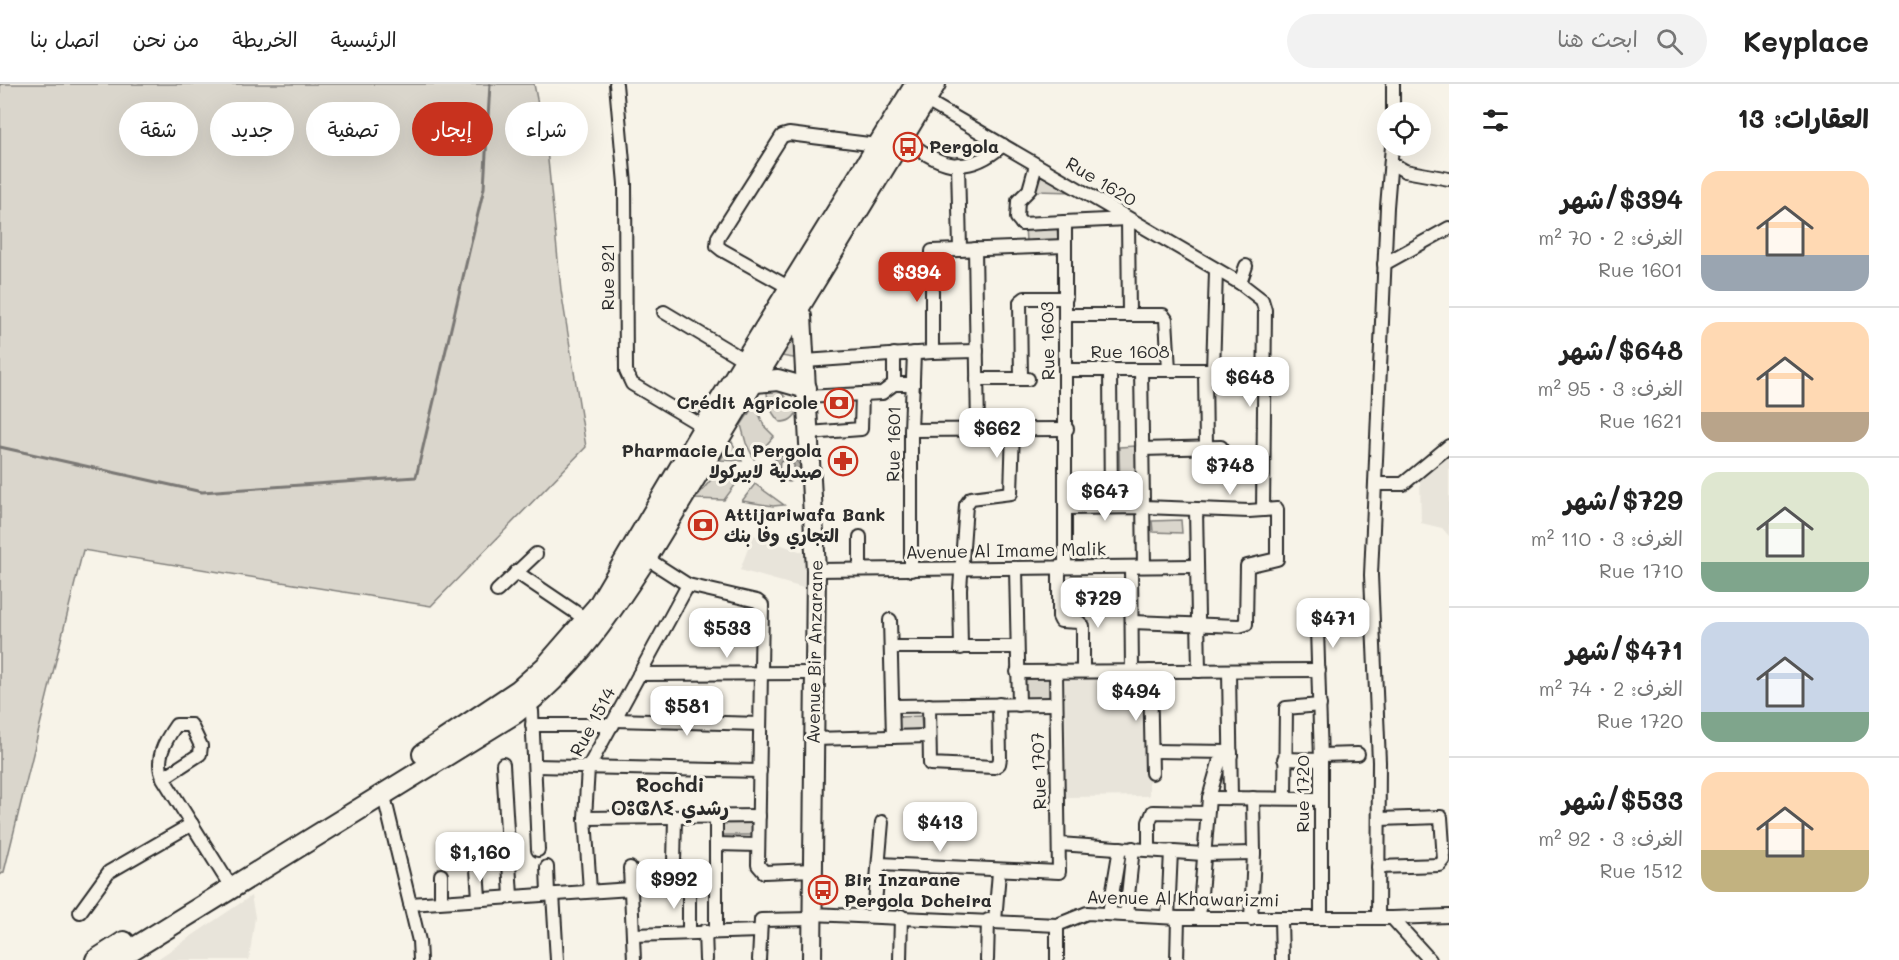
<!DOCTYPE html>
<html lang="ar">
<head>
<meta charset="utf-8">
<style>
	:root { --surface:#fff; --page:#f2f2f2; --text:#222; --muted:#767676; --line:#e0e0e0; --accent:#c8321e }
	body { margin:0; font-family:Mali,"Playpen Sans Arabic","Noto Sans Tifinagh",sans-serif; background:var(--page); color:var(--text); direction:rtl; height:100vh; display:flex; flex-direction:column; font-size:22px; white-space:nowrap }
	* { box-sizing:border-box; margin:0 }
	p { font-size:20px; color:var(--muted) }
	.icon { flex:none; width:33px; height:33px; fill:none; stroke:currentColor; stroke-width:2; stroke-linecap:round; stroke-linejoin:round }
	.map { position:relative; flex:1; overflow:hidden; direction:ltr }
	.sheet { display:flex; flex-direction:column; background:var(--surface); width:450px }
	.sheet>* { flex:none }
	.top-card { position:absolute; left:18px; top:18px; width:570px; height:54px; direction:rtl; display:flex; gap:12px }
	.buttons { position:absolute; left:1377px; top:18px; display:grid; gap:12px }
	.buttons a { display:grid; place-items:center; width:54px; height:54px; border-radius:50%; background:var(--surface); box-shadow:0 6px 24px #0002; font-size:30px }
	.price { position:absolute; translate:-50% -51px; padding:0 14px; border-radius:12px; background:#fff; color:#222; font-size:20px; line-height:39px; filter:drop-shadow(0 2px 3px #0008) }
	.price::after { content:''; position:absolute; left:50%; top:36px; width:18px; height:14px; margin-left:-9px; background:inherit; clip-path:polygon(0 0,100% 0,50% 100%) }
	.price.on { background:var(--accent); color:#fff }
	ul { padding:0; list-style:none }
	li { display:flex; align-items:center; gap:18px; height:150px; padding:0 30px }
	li+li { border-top:2px solid var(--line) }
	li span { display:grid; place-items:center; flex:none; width:168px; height:120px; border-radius:18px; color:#555 }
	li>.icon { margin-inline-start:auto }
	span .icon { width:72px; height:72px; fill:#fffc; stroke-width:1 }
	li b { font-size:26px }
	h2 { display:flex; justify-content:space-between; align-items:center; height:72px; padding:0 30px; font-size:26px }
	.pill { padding:0 21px; border-radius:27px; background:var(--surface); box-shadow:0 6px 24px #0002; font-size:21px; line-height:54px }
	.pill.on { background:var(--accent); color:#fff }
	header { display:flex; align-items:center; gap:36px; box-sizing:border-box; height:84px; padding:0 30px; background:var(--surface); border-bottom:2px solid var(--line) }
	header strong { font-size:28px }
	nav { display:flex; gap:33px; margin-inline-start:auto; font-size:21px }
	.search { width:420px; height:54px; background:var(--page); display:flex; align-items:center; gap:15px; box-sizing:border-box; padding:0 21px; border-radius:33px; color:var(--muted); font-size:22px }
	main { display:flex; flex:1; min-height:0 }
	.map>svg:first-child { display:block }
	.built { fill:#e8e4da }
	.green { fill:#dad6cc; stroke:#82807c; stroke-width:1.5 }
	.water { fill:#afaca4; stroke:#7a7874; stroke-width:1.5; fill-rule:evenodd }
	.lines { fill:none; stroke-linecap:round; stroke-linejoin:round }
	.stream { stroke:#7a7874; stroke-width:3 }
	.street-casing { stroke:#2b2b2b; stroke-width:16 }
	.secondary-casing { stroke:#2b2b2b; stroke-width:22 }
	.primary-casing { stroke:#2b2b2b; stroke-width:24 }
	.street { stroke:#f7f3e8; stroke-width:12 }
	.secondary { stroke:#f7f3e8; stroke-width:18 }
	.primary { stroke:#f7f3e8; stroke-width:20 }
	.labels { text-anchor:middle; stroke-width:6; stroke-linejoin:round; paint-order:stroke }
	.poi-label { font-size:18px; font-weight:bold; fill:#2b2b2b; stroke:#f7f3e8; text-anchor:start }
	.street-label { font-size:18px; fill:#2b2b2b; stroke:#f7f3e8 }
	.neighbourhood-label { font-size:20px; font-weight:bold; fill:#2b2b2b; stroke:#f7f3e8 }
</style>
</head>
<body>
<header>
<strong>Keyplace</strong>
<div class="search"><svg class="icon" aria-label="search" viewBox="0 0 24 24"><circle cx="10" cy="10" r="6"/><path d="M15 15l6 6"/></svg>ابحث هنا</div>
<nav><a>الرئيسية</a><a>الخريطة</a><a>من نحن</a><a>اتصل بنا</a></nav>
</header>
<main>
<section class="sheet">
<h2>العقارات: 13<svg class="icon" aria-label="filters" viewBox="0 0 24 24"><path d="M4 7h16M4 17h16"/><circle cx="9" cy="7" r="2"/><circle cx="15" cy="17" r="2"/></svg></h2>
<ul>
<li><span style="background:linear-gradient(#ffd9b3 70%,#9aa5b1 0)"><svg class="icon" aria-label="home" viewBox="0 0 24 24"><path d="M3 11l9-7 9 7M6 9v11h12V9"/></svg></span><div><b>$394/شهر</b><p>الغرف: 2 · 70 m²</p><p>Rue 1601</p></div></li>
<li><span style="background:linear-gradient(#ffd9b3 75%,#b9a48a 0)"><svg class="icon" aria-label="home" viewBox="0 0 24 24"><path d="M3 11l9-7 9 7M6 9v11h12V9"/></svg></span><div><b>$648/شهر</b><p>الغرف: 3 · 95 m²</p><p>Rue 1621</p></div></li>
<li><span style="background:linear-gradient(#dfe7d0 75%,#7fa58c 0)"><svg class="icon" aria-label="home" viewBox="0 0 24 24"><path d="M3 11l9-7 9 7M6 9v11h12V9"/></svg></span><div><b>$729/شهر</b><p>الغرف: 3 · 110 m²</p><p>Rue 1710</p></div></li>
<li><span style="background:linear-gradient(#c9d6e8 75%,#7fa58c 0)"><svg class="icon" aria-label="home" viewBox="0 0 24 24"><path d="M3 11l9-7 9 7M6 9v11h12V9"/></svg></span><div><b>$471/شهر</b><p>الغرف: 2 · 74 m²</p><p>Rue 1720</p></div></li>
<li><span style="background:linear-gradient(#ffd9b3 65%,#c2b280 0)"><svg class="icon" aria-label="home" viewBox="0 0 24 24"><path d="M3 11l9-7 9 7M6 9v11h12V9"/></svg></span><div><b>$533/شهر</b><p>الغرف: 3 · 92 m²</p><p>Rue 1512</p></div></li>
</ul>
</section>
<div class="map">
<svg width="1449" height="876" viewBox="0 0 1449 876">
	<rect width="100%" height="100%" fill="#f7f3e8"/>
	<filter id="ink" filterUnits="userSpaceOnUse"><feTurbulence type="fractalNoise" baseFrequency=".0167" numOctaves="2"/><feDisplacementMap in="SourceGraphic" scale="12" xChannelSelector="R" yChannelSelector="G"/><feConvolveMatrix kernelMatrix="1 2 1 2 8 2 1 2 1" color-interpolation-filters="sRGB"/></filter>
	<g filter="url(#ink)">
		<!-- built -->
		<g class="built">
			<polygon points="1449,367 1449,452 1442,444 1421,439 1420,393"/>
			<polygon points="753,451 808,470 807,505 740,486"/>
			<polygon points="1148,593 1149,712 1066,713 1065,594"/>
			<polygon points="251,812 255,833 249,876 156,876"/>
		</g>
		<!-- green -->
		<g class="green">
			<polygon points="0,0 534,0 547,66 561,206 586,363 431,522 83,466 4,788 0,791"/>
			<polygon points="1039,91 1076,108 1035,107"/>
			<polygon points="1057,142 1058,157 1026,157 1025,143"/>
			<polygon points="805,233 806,276 781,272"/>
			<path d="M 766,298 L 773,300 L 798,327 C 793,335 789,338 780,338 C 768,327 767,313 766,298 Z"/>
			<polygon points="755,320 764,342 774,352 754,375 746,359 741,341"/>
			<polygon points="732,358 742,377 720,376"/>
			<polygon points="1136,362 1136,402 1120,403 1119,363"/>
			<polygon points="726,387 742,392 724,416 695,415 715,391"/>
			<polygon points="755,400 784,421 773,422 742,417"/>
			<polygon points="1181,436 1182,449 1153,448 1152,437"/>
			<rect x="1024" y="592" width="27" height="23"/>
			<polygon points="921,632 922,645 898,647 897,633"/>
			<rect x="723" y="736" width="32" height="15"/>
		</g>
		<!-- water -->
		<path class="water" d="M 781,371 L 791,371 L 800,381 L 796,393 L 789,398 L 776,394 C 770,386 771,376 781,371 ZM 788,375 L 794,381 L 794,387 L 786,393 L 779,388 L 780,378 Z"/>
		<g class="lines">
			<!-- stream -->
			<polyline class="stream" points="0,363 202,408 416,393 484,104 490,0"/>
			<!-- street casing -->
			<g class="street-casing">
				<g id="street">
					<polyline points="616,0 625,100 626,287 632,300 704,343"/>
					<polyline points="925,16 1240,199 1262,216 1265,226 1263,426"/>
					<polyline points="1393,28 1393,0"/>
					<path d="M 902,53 C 938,81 964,95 1003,61"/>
					<polyline points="1391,79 1405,87 1449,95"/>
					<polyline points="958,80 960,165"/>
					<polyline points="1128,135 1129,231"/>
					<polyline points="1065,138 1065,483"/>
					<polyline points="1022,140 1127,135"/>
					<polyline points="1022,140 1017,134 1018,117 1029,106 1036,81"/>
					<polyline points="975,165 978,345"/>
					<polyline points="1384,180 1449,144"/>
					<polyline points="1240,199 1246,182"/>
					<polyline points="790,204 722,166 717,162 718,153 782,52 789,50 877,61"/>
					<polyline points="664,228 746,277"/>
					<polyline points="1067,231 1163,231 1166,235 1169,286"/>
					<polyline points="932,268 932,167 1065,162"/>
					<polyline points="805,277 932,268 977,267"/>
					<polyline points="1110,285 1111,423"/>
					<polyline points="1067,286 1266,286"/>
					<polyline points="1141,286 1144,482"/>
					<polyline points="1205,287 1206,363"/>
					<polyline points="1213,287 1216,187"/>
					<polyline points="977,295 1028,295"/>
					<polyline points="1021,295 1020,218 1025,214 1066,214"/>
					<polyline points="894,300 894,270"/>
					<polyline points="806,313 882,309 894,300 913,300"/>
					<polyline points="911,346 1067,345"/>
					<polyline points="809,349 861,345 862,310"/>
					<polyline points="1142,365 1221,363"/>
					<polyline points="1375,400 1403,400 1449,362"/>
					<polyline points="1065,424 1144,423 1249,427 1277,425 1277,475 1247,482 1246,540 1239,542 1132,538"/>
					<polyline points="1196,425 1199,587"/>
					<polyline points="646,474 688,501 757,517 762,521 758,781 764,788 813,786"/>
					<polyline points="1059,483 1059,533 1061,537 1079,538 1083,542 1083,586"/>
					<polyline points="1131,483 1132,587"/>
					<polyline points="860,485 860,453"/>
					<polyline points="1016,485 1019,621"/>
					<polyline points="816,486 1196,482"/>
					<polyline points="911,486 911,346 914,269"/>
					<polyline points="516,488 587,536"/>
					<polyline points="497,507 536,470"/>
					<polyline points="890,536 893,653"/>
					<polyline points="1317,545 1321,676 1321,834"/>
					<polyline points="891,563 1017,563"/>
					<polyline points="961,564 960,505 966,421 971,414 1011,409 1013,345"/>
					<polyline points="1150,587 1152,689"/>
					<polyline points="1229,587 1231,714"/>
					<polyline points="1017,588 1319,586"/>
					<polyline points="639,590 815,589"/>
					<polyline points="929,621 930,680 994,683 999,680 1000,674 999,620"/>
					<polyline points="893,622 1055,620"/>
					<polyline points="532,627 538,766"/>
					<polyline points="615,636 760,640"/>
					<polyline points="532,641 613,641"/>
					<polyline points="813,655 929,652"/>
					<polyline points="1152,667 1231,668"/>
					<polyline points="1321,671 1358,670"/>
					<polyline points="1284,675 1321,676"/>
					<polyline points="503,680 511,812"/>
					<polyline points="535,682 760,687"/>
					<path d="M 163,694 L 200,670 L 201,662 L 191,641 L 176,641 C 164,658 155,675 163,694 L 231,803"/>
					<polyline points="383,708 419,857 420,876"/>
					<polyline points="1209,714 1321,715"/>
					<polyline points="1285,714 1286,624 1320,621"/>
					<polyline points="585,734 759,732"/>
					<polyline points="716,760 758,761"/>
					<polyline points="1059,760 1203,770 1254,769"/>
					<polyline points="1149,765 1149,738 1153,728 1207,729"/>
					<polyline points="674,779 675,734"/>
					<polyline points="879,780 1059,788 1056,587"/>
					<polyline points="547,783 548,810"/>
					<polyline points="1378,783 1440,781 1444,776 1441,733 1379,735"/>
					<polyline points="630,784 634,876"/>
					<polyline points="477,785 479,814"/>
					<polyline points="441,791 441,817"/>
					<polyline points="590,806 585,734 588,684 688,501"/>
					<polyline points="553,810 557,876"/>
					<polyline points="410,820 631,805"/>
					<polyline points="80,828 109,788 192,740"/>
					<polyline points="1109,829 1120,764"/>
					<polyline points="812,830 1057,841 1087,829 1178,834 1392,834 1430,876"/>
					<polyline points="874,831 882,738"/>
					<polyline points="1126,831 1133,764"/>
					<polyline points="1168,833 1171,767"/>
					<polyline points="1199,834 1209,714 1219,679 1231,671"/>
					<polyline points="1378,834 1379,678 1371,491 1387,123 1392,62"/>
					<polyline points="1392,834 1449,832"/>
					<polyline points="1251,835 1254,769 1253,714"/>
					<polyline points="1281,835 1282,876"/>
					<polyline points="995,837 999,788"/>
					<polyline points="689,847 689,804"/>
					<polyline points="705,847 706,876"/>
					<polyline points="716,847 716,734"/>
					<polyline points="633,851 759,847"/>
					<polyline points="759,876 761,836 812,835"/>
					<polyline points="900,876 901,832"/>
					<polyline points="987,876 988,836"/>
					<polyline points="1057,876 1057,841"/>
					<polyline points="1177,876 1178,834"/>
				</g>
			</g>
			<!-- secondary casing -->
			<g class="secondary-casing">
				<polyline id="secondary" points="790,217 802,232 816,486 812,876"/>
			</g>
			<!-- primary casing -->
			<g class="primary-casing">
				<g id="primary">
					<polyline points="755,298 778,296 806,304"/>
					<polyline points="423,670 519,606 545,583 598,522 704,343 916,0"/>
					<polyline points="96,876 124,858"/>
					<path d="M 115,876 L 515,629 C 572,586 608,533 646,474 L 935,0"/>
				</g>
			</g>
			<!-- street -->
			<use href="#street" class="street"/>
			<!-- secondary -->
			<use href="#secondary" class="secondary"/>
			<!-- primary -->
			<use href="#primary" class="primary"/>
		</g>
	</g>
	<!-- icons -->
	<defs>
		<g id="bus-ring" transform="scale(1.5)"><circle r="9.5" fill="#f7f3e8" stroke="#c8321e" stroke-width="1.5"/><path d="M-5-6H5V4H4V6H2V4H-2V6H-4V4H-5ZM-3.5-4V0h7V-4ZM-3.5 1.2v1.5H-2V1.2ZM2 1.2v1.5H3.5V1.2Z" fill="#c8321e"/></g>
		<g id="bank-ring" transform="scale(1.5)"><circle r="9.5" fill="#f7f3e8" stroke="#c8321e" stroke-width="1.5"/><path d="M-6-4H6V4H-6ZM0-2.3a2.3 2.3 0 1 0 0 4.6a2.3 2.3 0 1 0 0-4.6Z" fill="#c8321e"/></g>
		<g id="pharmacy-ring" transform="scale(1.5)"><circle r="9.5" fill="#f7f3e8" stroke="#c8321e" stroke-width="1.5"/><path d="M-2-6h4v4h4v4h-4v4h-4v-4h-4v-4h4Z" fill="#c8321e"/></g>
	</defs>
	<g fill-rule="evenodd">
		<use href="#bus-ring" x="908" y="63"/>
		<use href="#bank-ring" x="839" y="319"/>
		<use href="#pharmacy-ring" x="843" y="377"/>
		<use href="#bank-ring" x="703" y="441"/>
		<use href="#bus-ring" x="823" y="806"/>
	</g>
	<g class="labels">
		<!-- poi labels -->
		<g class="poi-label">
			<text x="929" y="69">Pergola</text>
			<text x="818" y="325" text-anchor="end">Crédit Agricole</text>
			<text x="822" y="373" text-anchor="end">Pharmacie La Pergola<tspan x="822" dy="21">صيدلية لابيركولا</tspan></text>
			<text x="724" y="437">Attijariwafa Bank<tspan x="724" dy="21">التجاري وفا بنك</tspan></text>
			<text x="844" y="802">Bir Inzarane<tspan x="844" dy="21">Pergola Dcheira</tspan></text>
		</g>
		<!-- street labels -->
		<g class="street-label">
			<text transform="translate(1101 98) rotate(31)" y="6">Rue 1620</text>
			<text transform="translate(608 193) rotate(-90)" y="6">Rue 921</text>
			<text transform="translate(1048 257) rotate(-91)" y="6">Rue 1603</text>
			<text x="1130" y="274">Rue 1608</text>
			<text transform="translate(894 360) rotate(-89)" y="6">Rue 1601</text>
			<text transform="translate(1006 467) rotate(-1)" y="6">Avenue Al Imame Malik</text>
			<text transform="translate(815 568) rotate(-89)" y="6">Avenue Bir Anzarane</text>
			<text transform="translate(593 638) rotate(-62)" y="6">Rue 1514</text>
			<text transform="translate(1039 687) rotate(-92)" y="6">Rue 1707</text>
			<text transform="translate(1303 710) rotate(-90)" y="6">Rue 1720</text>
			<text transform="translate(1183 815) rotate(1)" y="6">Avenue Al Khawarizmi</text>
		</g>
		<!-- neighbourhood labels -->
		<g class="neighbourhood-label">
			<text x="670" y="708">Rochdi<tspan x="670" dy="23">ⵔⵓⵛⴷⵉ رشدي</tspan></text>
		</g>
	</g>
</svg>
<div class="buttons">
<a><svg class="icon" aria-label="locate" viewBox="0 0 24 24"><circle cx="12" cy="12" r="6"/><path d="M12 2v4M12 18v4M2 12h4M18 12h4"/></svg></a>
</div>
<b class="price on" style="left:917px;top:219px">$394</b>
<b class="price" style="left:1250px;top:324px">$648</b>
<b class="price" style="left:997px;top:375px">$662</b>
<b class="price" style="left:1230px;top:412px">$748</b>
<b class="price" style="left:1105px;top:438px">$647</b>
<b class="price" style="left:1098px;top:545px">$729</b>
<b class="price" style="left:1333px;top:565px">$471</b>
<b class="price" style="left:727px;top:575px">$533</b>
<b class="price" style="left:1136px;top:638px">$494</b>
<b class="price" style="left:687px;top:653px">$581</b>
<b class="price" style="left:940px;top:769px">$413</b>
<b class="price" style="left:480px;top:799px">$1,160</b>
<b class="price" style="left:674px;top:826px">$992</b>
<div class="top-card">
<a class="pill">شراء</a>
<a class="pill on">إيجار</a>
<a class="pill">تصفية</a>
<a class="pill">جديد</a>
<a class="pill">شقة</a>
</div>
</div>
</main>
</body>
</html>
